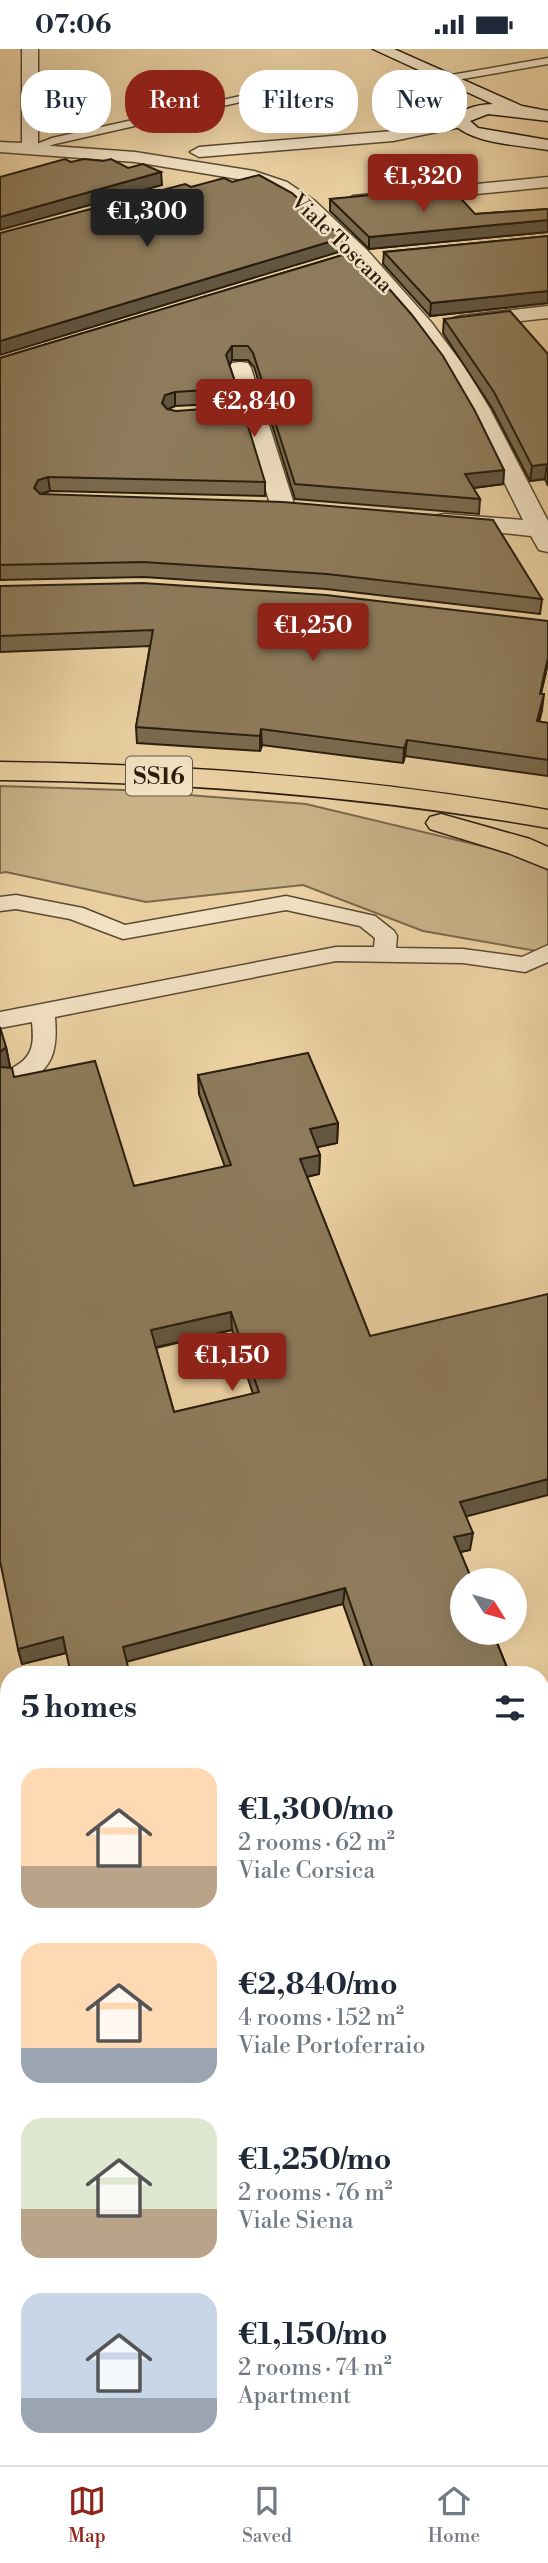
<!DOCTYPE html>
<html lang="en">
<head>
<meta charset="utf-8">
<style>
	:root { --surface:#fff; --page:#f2f2f3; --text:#1f2937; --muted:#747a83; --line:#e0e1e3; --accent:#8f2418 }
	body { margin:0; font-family:"Libre Bodoni",serif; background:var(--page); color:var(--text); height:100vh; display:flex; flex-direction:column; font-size:26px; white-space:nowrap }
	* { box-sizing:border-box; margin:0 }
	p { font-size:23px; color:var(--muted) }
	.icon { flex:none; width:38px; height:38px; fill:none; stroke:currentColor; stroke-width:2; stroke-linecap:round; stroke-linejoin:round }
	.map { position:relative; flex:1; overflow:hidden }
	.side { position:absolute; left:0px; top:1617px; width:550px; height:800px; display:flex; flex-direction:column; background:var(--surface); border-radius:28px 28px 0 0; box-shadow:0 7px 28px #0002 }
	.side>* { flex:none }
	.guide { position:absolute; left:21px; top:21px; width:508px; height:63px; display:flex; gap:14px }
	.needle { width:46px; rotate:127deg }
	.tools { position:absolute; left:450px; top:1519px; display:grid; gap:14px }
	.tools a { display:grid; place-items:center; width:77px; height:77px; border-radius:50%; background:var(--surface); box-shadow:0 7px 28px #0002; font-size:35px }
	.price { position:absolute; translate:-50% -60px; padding:0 16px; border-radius:7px; background:var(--accent); color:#fff; font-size:23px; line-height:46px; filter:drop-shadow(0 2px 4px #0008) }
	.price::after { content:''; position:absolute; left:50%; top:42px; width:21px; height:16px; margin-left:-10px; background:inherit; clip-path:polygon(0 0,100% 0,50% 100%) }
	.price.current { background:#222; color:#fff }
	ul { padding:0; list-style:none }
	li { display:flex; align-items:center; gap:21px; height:175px; padding:0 21px }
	li span { display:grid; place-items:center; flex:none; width:196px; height:140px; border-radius:21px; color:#555 }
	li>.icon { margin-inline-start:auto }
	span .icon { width:84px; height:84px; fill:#fffc; stroke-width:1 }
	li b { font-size:30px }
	h2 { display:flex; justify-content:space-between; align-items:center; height:84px; padding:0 21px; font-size:30px }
	.chip { padding:0 24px; border-radius:28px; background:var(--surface); box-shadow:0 7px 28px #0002; font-size:24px; line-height:63px }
	.chip.current { background:var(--accent); color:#fff }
	.status { display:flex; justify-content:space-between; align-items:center; height:49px; padding:0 35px; background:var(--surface); direction:ltr }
	.status svg { height:19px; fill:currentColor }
	.dock { display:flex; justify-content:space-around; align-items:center; height:98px; border-top:2px solid var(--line); background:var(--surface); font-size:19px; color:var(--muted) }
	.dock a { display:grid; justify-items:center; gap:4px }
	.dock .current { color:var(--accent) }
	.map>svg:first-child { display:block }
	.green { fill:#cab289; stroke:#7a684c; stroke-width:2 }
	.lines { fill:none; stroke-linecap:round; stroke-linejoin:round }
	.lane-casing { stroke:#5a4a33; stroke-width:3 }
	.street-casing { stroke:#5a4a33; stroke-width:3 }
	.secondary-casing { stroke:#291d0e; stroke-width:3 }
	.primary-casing { stroke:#291d0e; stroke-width:3 }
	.lane { fill:#f2e1c3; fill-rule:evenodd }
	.street { fill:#f2e1c3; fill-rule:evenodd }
	.secondary { fill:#f2e1c3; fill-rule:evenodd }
	.primary { fill:#ebd1a2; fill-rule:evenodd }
	.wall { fill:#7a6a4e; stroke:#291d0e; stroke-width:2; fill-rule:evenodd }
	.shaded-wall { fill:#635640; stroke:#291d0e; stroke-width:2 }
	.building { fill:#8e7b5b; stroke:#291d0e; stroke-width:2; fill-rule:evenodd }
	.labels { text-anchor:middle; stroke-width:5; stroke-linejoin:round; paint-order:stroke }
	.far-street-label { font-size:21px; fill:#291d0e; stroke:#f2e1c3 }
	.shield { fill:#f2e1c3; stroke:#655844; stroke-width:2 }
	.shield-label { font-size:23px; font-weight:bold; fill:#291d0e }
</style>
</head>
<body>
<div class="status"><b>07:06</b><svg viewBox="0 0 49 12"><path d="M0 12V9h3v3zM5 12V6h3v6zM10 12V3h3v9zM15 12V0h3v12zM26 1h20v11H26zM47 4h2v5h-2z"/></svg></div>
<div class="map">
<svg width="548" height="2416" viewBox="0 0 548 2416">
	<rect width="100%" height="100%" fill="#ebd1a2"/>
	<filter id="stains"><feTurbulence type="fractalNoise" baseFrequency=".00286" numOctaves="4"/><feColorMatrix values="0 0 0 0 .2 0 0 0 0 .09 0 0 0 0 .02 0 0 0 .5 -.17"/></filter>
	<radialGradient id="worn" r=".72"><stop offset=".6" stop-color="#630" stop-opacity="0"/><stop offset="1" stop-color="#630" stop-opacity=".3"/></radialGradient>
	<!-- green -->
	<polygon class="green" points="0,737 123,741 306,755 528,808 548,818 548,904 423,882 303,836 146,853 6,823 0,824"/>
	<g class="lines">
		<!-- lane casing -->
		<g class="lane-casing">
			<g id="lane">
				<polygon points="548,9 548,15 451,32 446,29 451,26"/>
				<polygon points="334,26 339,29 338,31 55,95 30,103 24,100 52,89"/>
				<path d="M 16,846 L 83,859 L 125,876 L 286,847 L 375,867 L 394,882 L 397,887 L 396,899 L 463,900 L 522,908 L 548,896 L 548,913 L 525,923 L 463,914 L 336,912 L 55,968 C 57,994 56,1016 31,1030 C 21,1035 15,1038 5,1035 L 1,1029 C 5,1022 8,1022 14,1018 C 34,1007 34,993 32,973 L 0,979 L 0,963 L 336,898 L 374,898 L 375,889 L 360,877 L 286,861 L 123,890 L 70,870 L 16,860 L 0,862 L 0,848 Z"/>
				<polygon points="548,1969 548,2005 541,2007 541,1971"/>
			</g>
		</g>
		<!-- street casing -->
		<g class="street-casing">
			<g id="street">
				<polygon points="22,0 38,0 38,96 135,103 254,122 287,133 315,152 367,201 431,273 466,320 490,360 548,472 548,503 539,501 531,487 435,477 432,472 435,467 444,465 523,471 468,360 445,321 417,281 353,209 303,160 275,141 250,132 135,113 0,103 0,93 22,94"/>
				<polygon points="460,68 468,73 466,77 393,92 199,108 190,103 199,98 393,82"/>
				<polygon points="548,128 548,138 353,157 344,152 353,147"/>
				<polygon points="548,257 548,269 461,279 454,277 451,273 454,269 461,267"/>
				<polygon points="240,313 248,314 251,319 295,458 291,463 283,465 275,463 271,458 229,319 232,314"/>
				<polygon points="548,2217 548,2275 541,2278 541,2220"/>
				<polygon points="105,2408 183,2408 180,2416 102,2416"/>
			</g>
		</g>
		<!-- secondary casing -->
		<g class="secondary-casing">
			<path id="secondary" d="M 373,0 L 394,0 L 522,57 L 548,62 L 548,72 L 488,65 L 470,72 L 478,79 L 548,91 L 548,101 C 520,96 470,95 452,73 C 462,59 475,56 493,55 Z"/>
		</g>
		<!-- primary casing -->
		<g class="primary-casing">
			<g id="primary">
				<path d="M 0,713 C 184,715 366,729 548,761 L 548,779 C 366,747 184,733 0,731 Z"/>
				<polygon points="441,765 530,790 548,798 548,820 508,804 430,780 426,774 430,768"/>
			</g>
		</g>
		<!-- lane -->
		<use href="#lane" class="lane"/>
		<!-- street -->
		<use href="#street" class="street"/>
		<!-- secondary -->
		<use href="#secondary" class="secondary"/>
		<!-- primary -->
		<use href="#primary" class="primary"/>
	</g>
	<!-- wall -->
	<g class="wall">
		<polygon points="405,148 475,165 548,160 548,183 369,200 330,162 330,150"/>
		<polygon points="548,187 548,254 430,267 383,215 384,203"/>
		<polygon points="356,202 504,421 503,435 473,439 480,450 479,465 295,450 254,318 248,311 232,311 229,315 237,339 237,354 175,357 167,360 265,433 265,447 50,442 42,445 542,550 540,565 326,540 144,528 0,531 0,309"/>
		<polygon points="444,270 548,305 548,437 545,430 530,432 492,359 443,284"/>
		<polygon points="0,537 548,614 541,645 542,661 539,673 548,674 548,727 405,707 403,714 262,696 260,702 137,694 136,678 150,597 0,603"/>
		<path d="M 6,998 L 10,1018 L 8,1019 L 14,1028 L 134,1137 L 225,1118 L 199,1045 L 198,1026 L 338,1074 L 337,1094 L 317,1098 L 320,1106 L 319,1125 L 307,1128 L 370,1287 L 466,1467 L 470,1501 L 460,1503 L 510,1626 L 368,1626 L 343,1555 L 66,1604 L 22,1615 L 18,1600 ZM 232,1281 L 253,1345 L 174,1363 L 156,1299 Z"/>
		<polygon points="541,1703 548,1721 548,1906 546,1906 541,1891"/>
	</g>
	<!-- shaded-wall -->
	<g class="shaded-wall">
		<polygon points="161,123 162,136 0,181 0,168"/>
		<polygon points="548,171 548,183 369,200 369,188"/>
		<polygon points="342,189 342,202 0,306 0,292"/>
		<polygon points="548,242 548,254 430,267 431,254"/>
		<polygon points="232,297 232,311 227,320 226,306"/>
		<polygon points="175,343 175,357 166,361 162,354 165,346"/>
		<polygon points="547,415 545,430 530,432 532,417"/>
		<polygon points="504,421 503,435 464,440 465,425"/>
		<polygon points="48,428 50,442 40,445 34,439 38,431"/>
		<polygon points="548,608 548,614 537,660 540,645"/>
		<polygon points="544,645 542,661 535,688 537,672"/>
		<polygon points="261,680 262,696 260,702 260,687"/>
		<polygon points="407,691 405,707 403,714 404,699"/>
		<polygon points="6,998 10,1018 2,1023 0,1028 0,1003"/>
		<polygon points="338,1074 337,1094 309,1100 310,1080"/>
		<polygon points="320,1106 319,1125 300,1129 300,1110"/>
		<polygon points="231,1263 232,1281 152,1299 151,1281"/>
		<polygon points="548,1430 548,1446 457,1470 460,1453"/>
		<polygon points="473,1484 470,1501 452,1505 454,1488"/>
		<polygon points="345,1539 343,1555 126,1613 123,1598"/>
		<polygon points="63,1588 66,1604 22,1615 18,1600"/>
	</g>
	<!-- building -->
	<g class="building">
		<polygon points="65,110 71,113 84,110 103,112 111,110 128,119 143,115 161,123 0,168 0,128"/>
		<polygon points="259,126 292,144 342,189 0,292 0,184 185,135 191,138 224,129 232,133"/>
		<polygon points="400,143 405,148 455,143 475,165 548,160 548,171 369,188 330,150"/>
		<polygon points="548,187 548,242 431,254 384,203"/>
		<polygon points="356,202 412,266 443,307 475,362 504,421 465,425 480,450 295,435 253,304 248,297 232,297 226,306 237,339 175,343 165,346 162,354 167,360 176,362 242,357 265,433 48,428 38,431 34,439 40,445 283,453 493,471 542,550 327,525 143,513 0,516 0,309"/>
		<polygon points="510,262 548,305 548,417 547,415 532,417 494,343 444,270"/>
		<polygon points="143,534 326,546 548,572 548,608 540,645 544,645 537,672 548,674 548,711 407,691 404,699 261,680 260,687 136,678 153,581 0,587 0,537"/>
		<polygon points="0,978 6,998 0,1003"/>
		<path d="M 308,1004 L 338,1074 L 310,1080 L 320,1106 L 300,1110 L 370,1287 L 548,1245 L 548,1430 L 460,1453 L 473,1484 L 454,1488 L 472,1531 L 462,1531 L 462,1584 L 493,1584 L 510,1626 L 375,1626 L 345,1539 L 123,1598 L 130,1626 L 71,1626 L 63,1588 L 18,1600 L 0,1512 L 0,1017 L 1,1018 L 12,1019 L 14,1028 L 95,1012 L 134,1137 L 231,1116 L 198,1026 ZM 231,1263 L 259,1343 L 174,1363 L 151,1281 Z"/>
		<polygon points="541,1703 548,1721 548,1885 541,1865"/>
		<polygon points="548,2322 548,2416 365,2416 386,2408 541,2408 541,2325"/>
	</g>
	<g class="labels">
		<!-- far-street labels -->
		<g class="far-street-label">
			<text transform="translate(342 194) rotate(44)" y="7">Viale Toscana</text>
		</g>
		<!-- shield labels -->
		<rect class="shield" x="126" y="707.5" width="66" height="39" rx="5"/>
		<g class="shield-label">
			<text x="159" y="735">SS16</text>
		</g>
	</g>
	<rect width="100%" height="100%" filter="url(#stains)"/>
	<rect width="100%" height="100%" fill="url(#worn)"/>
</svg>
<div class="tools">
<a><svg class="needle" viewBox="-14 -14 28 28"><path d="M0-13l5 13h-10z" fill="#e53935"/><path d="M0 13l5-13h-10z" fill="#747a83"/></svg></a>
</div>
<b class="price" style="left:423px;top:165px">€1,320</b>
<b class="price current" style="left:147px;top:200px">€1,300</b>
<b class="price" style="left:254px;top:390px">€2,840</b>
<b class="price" style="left:313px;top:614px">€1,250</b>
<b class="price" style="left:232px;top:1344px">€1,150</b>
<div class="guide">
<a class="chip">Buy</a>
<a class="chip current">Rent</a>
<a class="chip">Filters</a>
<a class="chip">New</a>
</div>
<section class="side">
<h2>5 homes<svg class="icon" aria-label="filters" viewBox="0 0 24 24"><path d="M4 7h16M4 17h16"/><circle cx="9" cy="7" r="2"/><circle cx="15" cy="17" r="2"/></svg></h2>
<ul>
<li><span style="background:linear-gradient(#ffd9b3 70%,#b9a48a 0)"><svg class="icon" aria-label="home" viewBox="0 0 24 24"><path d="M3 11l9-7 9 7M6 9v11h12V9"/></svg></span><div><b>€1,300/mo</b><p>2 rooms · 62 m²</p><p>Viale Corsica</p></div></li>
<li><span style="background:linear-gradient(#ffd9b3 75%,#9aa5b1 0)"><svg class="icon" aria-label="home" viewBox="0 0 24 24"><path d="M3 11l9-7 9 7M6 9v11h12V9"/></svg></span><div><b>€2,840/mo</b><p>4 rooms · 152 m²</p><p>Viale Portoferraio</p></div></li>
<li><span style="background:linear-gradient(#dfe7d0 65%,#b9a48a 0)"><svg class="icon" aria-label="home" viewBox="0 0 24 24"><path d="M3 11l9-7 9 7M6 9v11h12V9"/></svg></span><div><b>€1,250/mo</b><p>2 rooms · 76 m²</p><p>Viale Siena</p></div></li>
<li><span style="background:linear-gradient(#c9d6e8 75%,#9aa5b1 0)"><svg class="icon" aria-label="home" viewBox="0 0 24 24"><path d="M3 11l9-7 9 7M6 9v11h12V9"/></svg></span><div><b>€1,150/mo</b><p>2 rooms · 74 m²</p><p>Apartment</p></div></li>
</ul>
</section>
</div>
<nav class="dock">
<a class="current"><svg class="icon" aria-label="map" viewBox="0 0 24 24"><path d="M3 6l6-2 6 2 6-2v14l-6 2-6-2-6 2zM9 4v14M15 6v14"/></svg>Map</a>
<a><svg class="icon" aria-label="saved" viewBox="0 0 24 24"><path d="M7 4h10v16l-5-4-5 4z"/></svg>Saved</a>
<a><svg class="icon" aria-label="home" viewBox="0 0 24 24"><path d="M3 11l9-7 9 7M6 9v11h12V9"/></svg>Home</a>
</nav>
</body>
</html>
